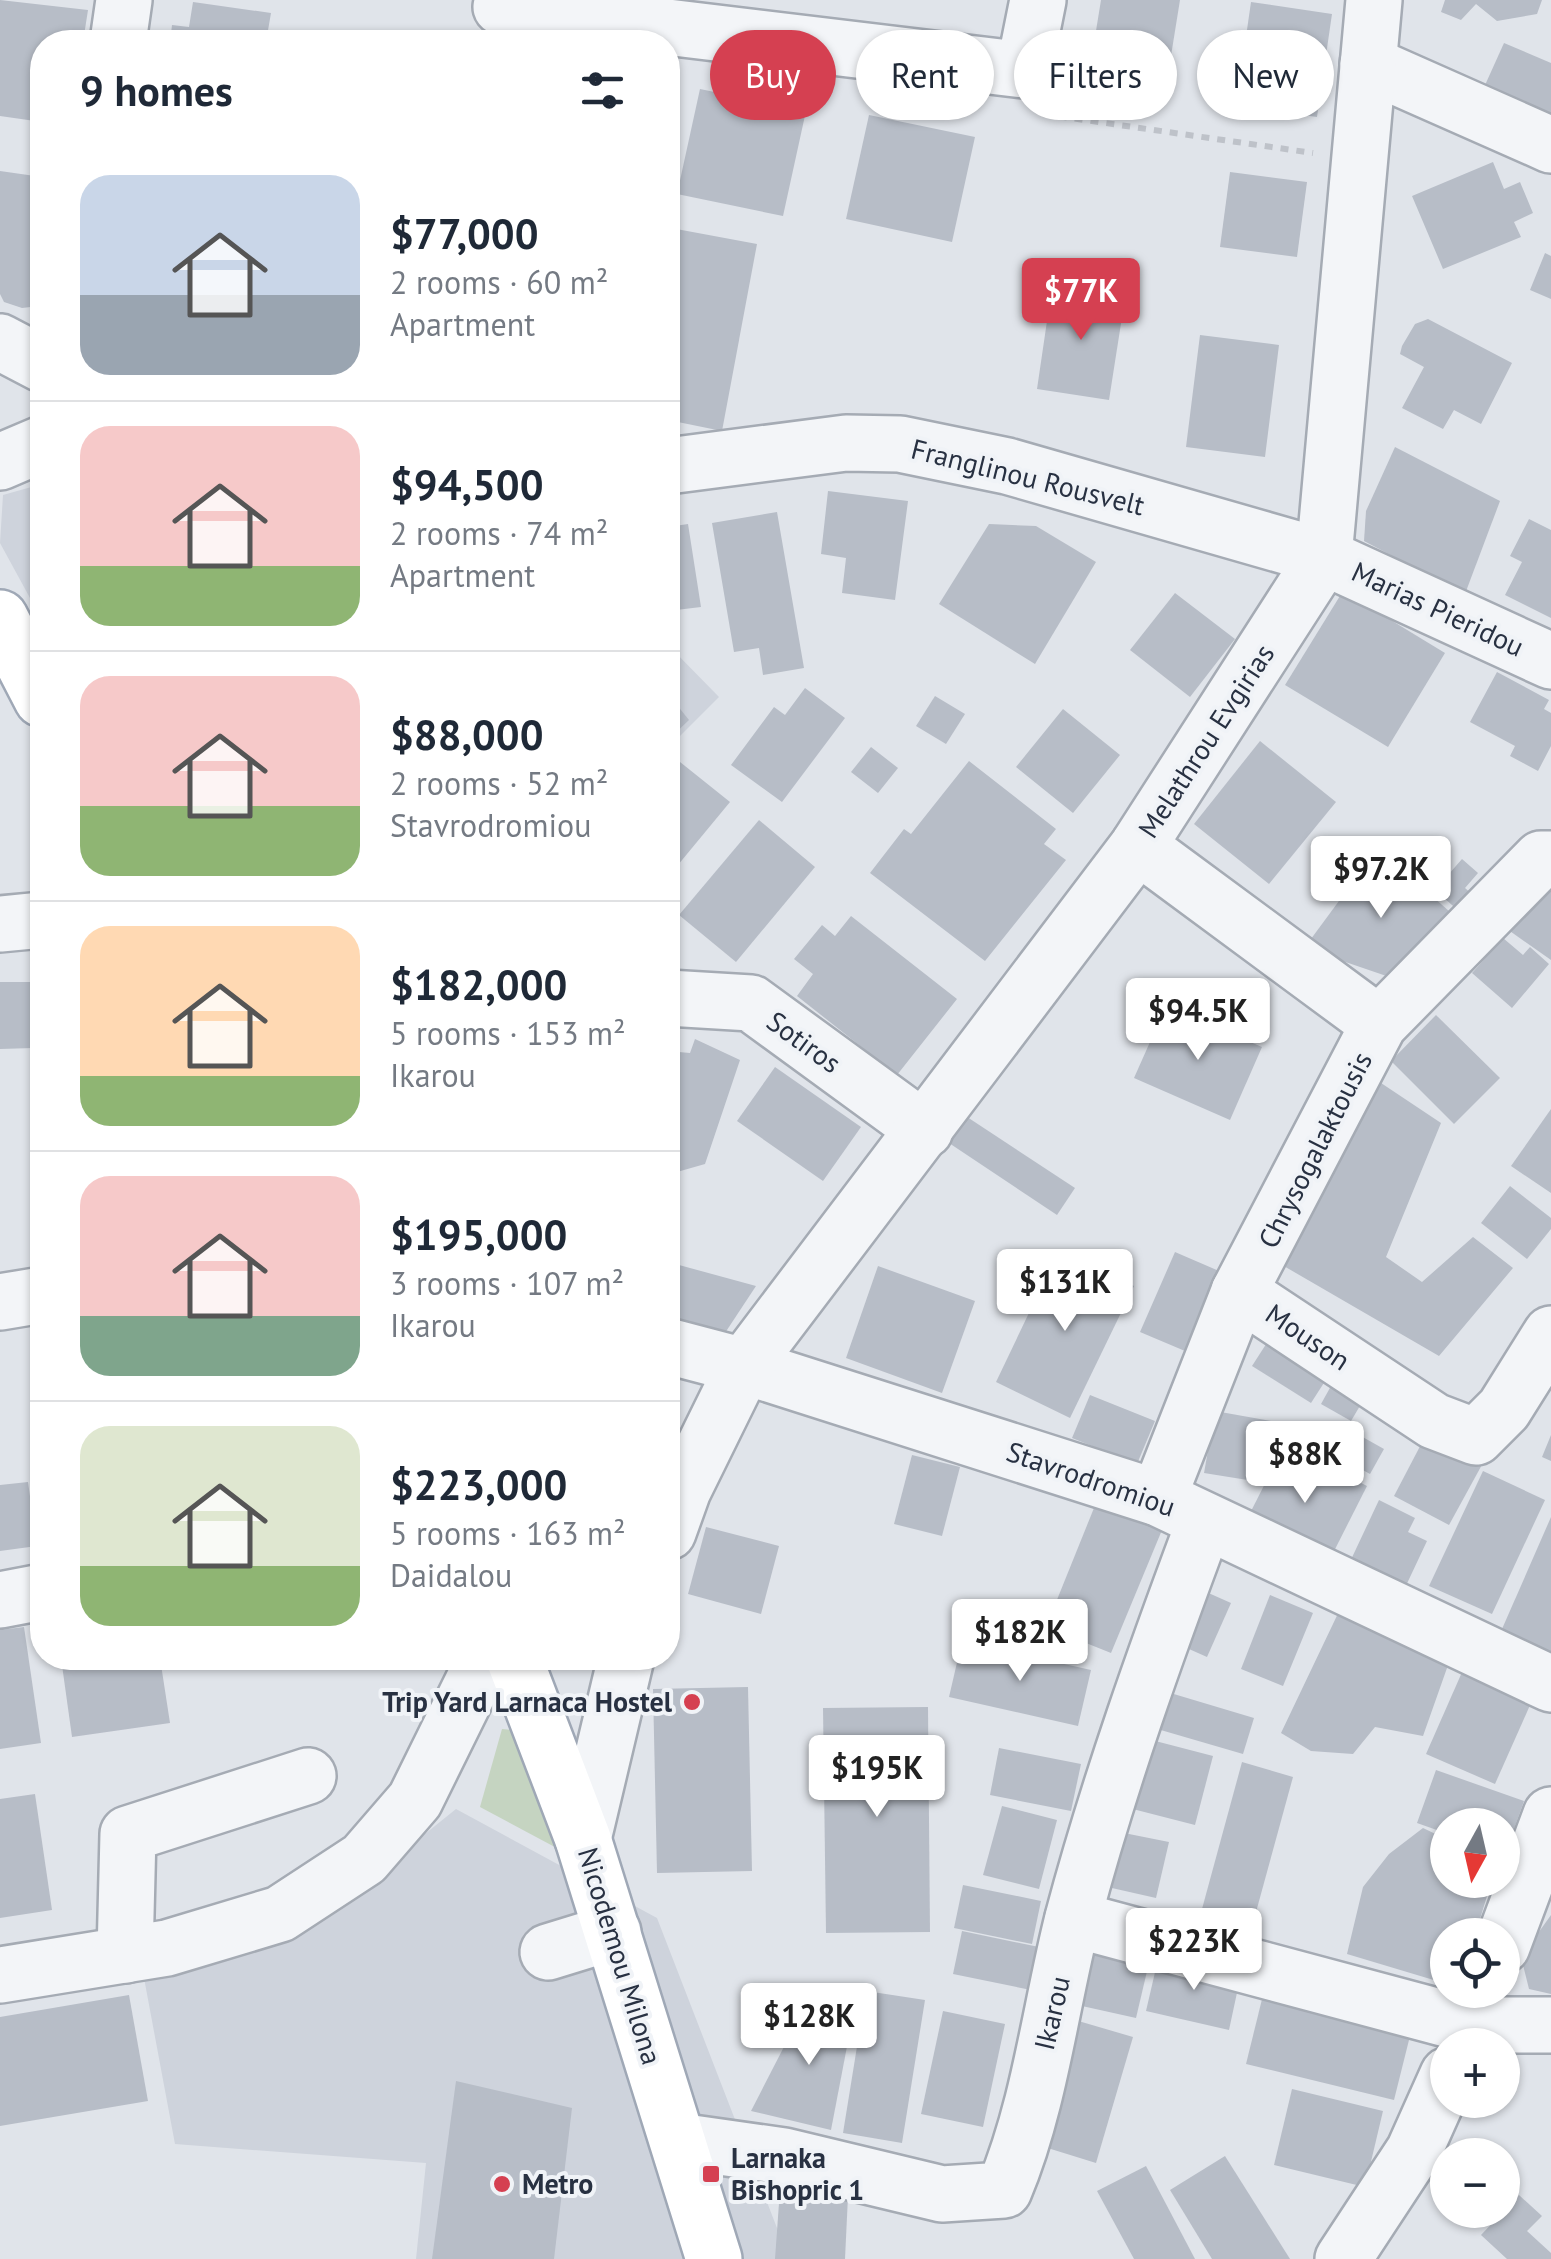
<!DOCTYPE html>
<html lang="en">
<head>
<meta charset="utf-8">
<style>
	:root { --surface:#fff; --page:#f6f6f7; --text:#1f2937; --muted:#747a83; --line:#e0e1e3; --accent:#d54051 }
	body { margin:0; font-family:"PT Sans",sans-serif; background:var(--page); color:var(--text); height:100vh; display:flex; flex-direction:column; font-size:38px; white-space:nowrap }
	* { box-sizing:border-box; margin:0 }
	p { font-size:32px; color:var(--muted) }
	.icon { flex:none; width:55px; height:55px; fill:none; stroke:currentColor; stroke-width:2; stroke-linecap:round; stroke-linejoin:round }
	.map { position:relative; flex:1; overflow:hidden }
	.side { position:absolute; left:30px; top:30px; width:650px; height:1640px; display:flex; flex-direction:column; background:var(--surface); border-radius:40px; box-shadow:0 2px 8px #0004 }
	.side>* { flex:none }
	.top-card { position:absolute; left:710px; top:30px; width:690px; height:90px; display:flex; gap:20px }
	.needle { width:65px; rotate:188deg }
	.controls { position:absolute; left:1430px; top:1808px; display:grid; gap:20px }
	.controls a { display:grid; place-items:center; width:90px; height:90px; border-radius:50%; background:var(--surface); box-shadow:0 2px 8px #0004; font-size:50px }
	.price { position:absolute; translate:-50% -85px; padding:0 22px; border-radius:10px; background:#fff; color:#222; font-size:32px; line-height:65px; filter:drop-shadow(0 2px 5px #0008) }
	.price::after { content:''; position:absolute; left:50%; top:60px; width:30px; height:22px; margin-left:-15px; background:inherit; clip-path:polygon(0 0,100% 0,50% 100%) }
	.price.active { background:var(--accent); color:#fff }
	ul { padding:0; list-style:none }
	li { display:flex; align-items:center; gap:30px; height:250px; padding:0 50px }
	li+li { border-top:2px solid var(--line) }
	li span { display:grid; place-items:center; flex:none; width:280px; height:200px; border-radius:30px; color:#555 }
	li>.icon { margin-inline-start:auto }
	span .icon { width:120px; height:120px; fill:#fffc; stroke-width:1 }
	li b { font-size:42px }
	h2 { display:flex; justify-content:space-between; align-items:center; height:120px; padding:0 50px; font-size:42px }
	.tag { padding:0 35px; border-radius:45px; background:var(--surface); box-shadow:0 2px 8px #0004; font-size:35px; line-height:90px }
	.tag.active { background:var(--accent); color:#fff }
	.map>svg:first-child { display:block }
	.built { fill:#ced3dc }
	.green { fill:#c5d4c1 }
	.building { fill:#b7bdc7 }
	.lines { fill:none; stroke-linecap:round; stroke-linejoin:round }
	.minor-casing { stroke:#a5abb4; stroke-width:60 }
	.major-casing { stroke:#9fa8b6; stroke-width:60 }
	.path { stroke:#bec2c9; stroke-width:6; stroke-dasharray:8 8; stroke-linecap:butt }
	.minor { stroke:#f3f5f8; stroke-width:55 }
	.major { stroke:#fff; stroke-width:55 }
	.poi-dot { fill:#d54051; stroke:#f0f3f7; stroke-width:4 }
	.labels { text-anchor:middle; stroke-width:8; stroke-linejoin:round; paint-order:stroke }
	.street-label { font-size:28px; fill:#283142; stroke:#f0f3f7 }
	.poi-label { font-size:28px; font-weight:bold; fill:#283142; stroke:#f0f3f7; text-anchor:start }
</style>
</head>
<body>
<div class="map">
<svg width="1551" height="2259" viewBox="0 0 1551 2259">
	<rect width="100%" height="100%" fill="#e0e4ea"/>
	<!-- built -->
	<g class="built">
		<polygon points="42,484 42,620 0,543 3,495"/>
		<polygon points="668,645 719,697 668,748"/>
		<polygon points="456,1809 657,1918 789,2259 416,2259 426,2163 175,2144 144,1978 302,1933"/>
	</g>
	<!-- green -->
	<polygon class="green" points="502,1729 532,1732 566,1853 480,1807"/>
	<!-- building -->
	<g class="building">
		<polygon points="0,0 88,10 83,42 42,42 42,122 0,116"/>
		<polygon points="1101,0 1180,0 1165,93 1088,80"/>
		<polygon points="1445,0 1542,0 1537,14 1497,21 1476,4 1461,20 1441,12"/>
		<polygon points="193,2 271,13 266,42 170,42 172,25 189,27"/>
		<polygon points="1251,2 1332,14 1317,117 1236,106"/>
		<polygon points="1504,43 1551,63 1551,124 1481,94"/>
		<polygon points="700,89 806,111 783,216 677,194"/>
		<polygon points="869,115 975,137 952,242 846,219"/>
		<polygon points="1493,162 1504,189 1520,182 1533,213 1514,222 1521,237 1443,269 1412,196"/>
		<polygon points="0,171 42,177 42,303 39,306 22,308 4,302 0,294"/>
		<polygon points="1230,172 1307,182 1297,257 1220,247"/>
		<polygon points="671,228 757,244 722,431 668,420 668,246"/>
		<polygon points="1545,253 1551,256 1551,299 1530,290"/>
		<polygon points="1052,287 1125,298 1109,400 1037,389"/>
		<polygon points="1428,319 1512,363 1481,424 1454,410 1443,429 1402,408 1424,367 1400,354 1402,346 1415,324"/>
		<polygon points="1200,335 1279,345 1265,457 1186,447"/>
		<polygon points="1395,447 1500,501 1465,594 1364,541 1366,511"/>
		<polygon points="828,491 908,501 895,600 842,593 846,558 821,554"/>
		<polygon points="777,512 804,668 763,675 759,648 734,652 712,523"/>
		<polygon points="1529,519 1551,530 1551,618 1505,595 1522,562 1510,556"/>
		<polygon points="688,524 701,607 668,611 668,527"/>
		<polygon points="989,524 1036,526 1096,562 1035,664 939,604"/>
		<polygon points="1343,591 1445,653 1388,747 1285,685"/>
		<polygon points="1175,593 1235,639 1190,697 1130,650"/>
		<polygon points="1497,672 1549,700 1544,709 1551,713 1551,746 1538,771 1510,756 1515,746 1470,722"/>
		<polygon points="805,688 845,718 782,802 731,765 774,707 785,715"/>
		<polygon points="668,694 689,720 668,740"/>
		<polygon points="935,696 965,714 946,744 916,726"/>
		<polygon points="1063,709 1120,755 1073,813 1016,767"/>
		<polygon points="1260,741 1336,802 1269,884 1194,824"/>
		<polygon points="871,747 898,768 878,793 851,772"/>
		<polygon points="675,758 730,802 668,877 668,767"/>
		<polygon points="969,761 1056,829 1044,844 1066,860 985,961 870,873 904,829 911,834"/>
		<polygon points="759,820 815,867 736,962 679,915"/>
		<polygon points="1378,848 1450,912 1401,981 1325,955 1308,943"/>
		<polygon points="1462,859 1478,873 1465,888 1475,897 1461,913 1435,890"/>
		<polygon points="1551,867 1551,960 1507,929"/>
		<polygon points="851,916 957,999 897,1075 797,996 813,974 794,959 822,925 835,936"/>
		<polygon points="1503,938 1523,955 1530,947 1549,964 1512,1008 1472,973"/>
		<polygon points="0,982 42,982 42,1093 34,1093 33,1048 0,1049"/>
		<polygon points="1166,1006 1262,1047 1230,1120 1134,1078"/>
		<polygon points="1436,1015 1500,1078 1454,1124 1391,1061"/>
		<polygon points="695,1039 740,1060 705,1164 670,1174 668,1051 690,1053"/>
		<polygon points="775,1067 861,1127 823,1181 737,1121"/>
		<polygon points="1366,1073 1441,1123 1386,1257 1422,1282 1473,1237 1513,1268 1439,1356 1270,1258"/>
		<polygon points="955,1109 1075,1188 1057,1215 937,1135"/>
		<polygon points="1551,1109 1551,1193 1511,1166"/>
		<polygon points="1510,1186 1551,1218 1551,1229 1527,1259 1481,1223"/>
		<polygon points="1059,1250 1134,1286 1070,1418 996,1382"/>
		<polygon points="1175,1252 1219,1271 1185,1351 1140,1332"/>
		<polygon points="668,1262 756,1286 723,1336 668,1321"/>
		<polygon points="878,1266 975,1301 942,1393 846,1358"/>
		<polygon points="1270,1338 1329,1375 1311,1403 1252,1366"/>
		<polygon points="1336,1377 1367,1394 1351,1421 1321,1404"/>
		<polygon points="1090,1395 1155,1421 1137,1464 1072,1438"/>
		<polygon points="1215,1411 1271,1421 1260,1482 1204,1473"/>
		<polygon points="1343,1426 1384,1449 1370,1474 1329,1451"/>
		<polygon points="1428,1431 1484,1461 1449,1525 1394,1496"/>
		<polygon points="1551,1435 1551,1461 1542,1457"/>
		<polygon points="1285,1444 1367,1486 1326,1567 1244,1525"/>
		<polygon points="912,1455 960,1467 942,1536 894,1524"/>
		<polygon points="1483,1471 1545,1500 1492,1614 1429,1586"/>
		<polygon points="28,1482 37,1546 0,1551 0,1485"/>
		<polygon points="1379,1500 1415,1518 1408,1532 1427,1541 1403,1592 1348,1566"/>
		<polygon points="1096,1503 1162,1530 1111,1653 1046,1627"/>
		<polygon points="1551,1517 1551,1669 1495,1645"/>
		<polygon points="706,1527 779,1546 761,1614 688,1594"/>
		<polygon points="1195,1587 1231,1603 1207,1657 1171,1641"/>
		<polygon points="1270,1595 1313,1613 1283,1686 1241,1669"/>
		<polygon points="1343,1603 1453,1651 1423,1736 1375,1727 1353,1754 1311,1751 1281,1733"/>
		<polygon points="24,1627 41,1743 0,1749 0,1630"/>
		<polygon points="962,1641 1091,1670 1078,1726 949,1697"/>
		<polygon points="1470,1654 1539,1685 1495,1784 1426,1754"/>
		<polygon points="61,1658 160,1658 170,1723 72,1737"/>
		<polygon points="748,1687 752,1871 657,1873 653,1689"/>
		<polygon points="1157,1689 1254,1718 1243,1754 1147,1726"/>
		<polygon points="928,1707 930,1932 826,1933 823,1708"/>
		<polygon points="1140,1737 1213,1756 1195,1825 1121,1806"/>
		<polygon points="999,1748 1081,1764 1071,1811 990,1795"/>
		<polygon points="1242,1762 1293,1777 1250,1934 1199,1920"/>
		<polygon points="1436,1770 1524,1801 1505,1854 1502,1853 1502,1825 1448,1825 1448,1834 1417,1823"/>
		<polygon points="35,1794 52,1910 0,1918 0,1799"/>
		<polygon points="1002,1806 1057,1820 1039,1889 983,1875"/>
		<polygon points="1423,1828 1448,1840 1448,1880 1492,1880 1475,1935 1448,1935 1448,1976 1437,1981 1347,1954 1363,1887 1389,1854"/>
		<polygon points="1114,1831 1169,1842 1156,1898 1103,1886"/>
		<polygon points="963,1885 1041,1901 1032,1944 954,1928"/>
		<polygon points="1551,1915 1551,1994 1529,1989 1521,1957"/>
		<polygon points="962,1931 1039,1947 1031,1990 953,1974"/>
		<polygon points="1089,1936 1152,1950 1136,2018 1073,2004"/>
		<polygon points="1159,1955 1241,1974 1229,2030 1146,2011"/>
		<polygon points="1266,1983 1414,2020 1394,2100 1246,2064"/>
		<polygon points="866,1991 925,2000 902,2143 843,2133"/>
		<polygon points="129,1995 148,2101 0,2126 0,2017"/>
		<polygon points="807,2002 854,2010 831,2130 751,2111"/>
		<polygon points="943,2011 1005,2024 983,2127 921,2114"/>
		<polygon points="1075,2020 1133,2037 1096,2163 1038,2145"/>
		<polygon points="456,2081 572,2108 554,2259 432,2259"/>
		<polygon points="1292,2089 1383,2111 1365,2187 1274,2165"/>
		<polygon points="1225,2156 1290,2259 1212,2259 1170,2190"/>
		<polygon points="1146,2166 1195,2259 1134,2259 1097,2191"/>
		<polygon points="809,2169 849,2175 845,2259 775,2259 779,2203"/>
		<polygon points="1519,2195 1542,2216 1527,2231 1551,2253 1551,2259 1507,2259 1481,2235"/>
	</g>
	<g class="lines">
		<!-- minor casing -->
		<g class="minor-casing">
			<g id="minor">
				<polyline points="501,7 1024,70 1038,0"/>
				<polyline points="118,42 124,0"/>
				<polyline points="1368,64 1551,145"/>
				<polyline points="0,342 42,364"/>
				<polyline points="0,462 42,444"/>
				<polyline points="668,466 846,443 900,444 1007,466 1324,557 1551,661"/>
				<polyline points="1138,846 1379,1024"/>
				<polyline points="0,924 42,920"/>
				<polyline points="668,998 751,1003 925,1130"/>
				<polyline points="1239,1292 1434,1421 1476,1437 1504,1409 1551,1334"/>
				<polyline points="0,1302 42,1295"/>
				<polyline points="668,1346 744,1366 1158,1498 1551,1684"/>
				<polyline points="1158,1498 1239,1292 1379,1024 1541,859 1551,859"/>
				<polyline points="668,1532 683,1490 744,1366 1138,846 1324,557 1374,0"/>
				<polyline points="0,1600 42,1592"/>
				<polyline points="583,1839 626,1658"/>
				<polyline points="1073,1919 1469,2025 1551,2025"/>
				<polyline points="1502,1946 1551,1815"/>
				<polyline points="548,1952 613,1932"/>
				<polyline points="125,1955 128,1834 308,1776"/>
				<polyline points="0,1975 167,1948 280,1914 364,1859 415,1800 485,1658"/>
				<path d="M 678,2141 L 784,2156 L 942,2194 L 1004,2190 C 1040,2104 1050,2009 1073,1918 C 1109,1783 1156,1652 1205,1521"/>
				<polyline points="1343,2259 1414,2151 1448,2075"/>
			</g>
		</g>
		<!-- major casing -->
		<g class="major-casing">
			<g id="major">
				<polyline points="0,618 42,699"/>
				<polyline points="514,1658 583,1839 714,2259"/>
			</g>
		</g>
		<!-- path -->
		<polyline class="path" points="1043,114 1313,153"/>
		<!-- minor -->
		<use href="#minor" class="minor"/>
		<!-- major -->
		<use href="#major" class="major"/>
	</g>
	<!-- markers -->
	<g class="poi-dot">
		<circle cx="692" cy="1702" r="10"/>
		<rect x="701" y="2164" width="20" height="20" rx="5"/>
		<circle cx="502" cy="2184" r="10"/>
	</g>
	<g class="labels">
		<!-- street labels -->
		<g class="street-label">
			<text transform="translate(1028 477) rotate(14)" y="10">Franglinou Rousvelt</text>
			<text transform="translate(1438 609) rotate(25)" y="10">Marias Pieridou</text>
			<text transform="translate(1206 741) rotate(-57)" y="10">Melathrou Evgirias</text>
			<text transform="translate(804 1042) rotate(36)" y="10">Sotiros</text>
			<text transform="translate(1315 1150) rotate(-63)" y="10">Chrysogalaktousis</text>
			<text transform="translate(1308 1337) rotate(34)" y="10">Mouson</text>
			<text transform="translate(1091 1479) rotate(19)" y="10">Stavrodromiou</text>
			<text transform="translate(620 1956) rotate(73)" y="10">Nicodemou Milona</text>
			<text transform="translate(1052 2013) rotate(-77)" y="10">Ikarou</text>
		</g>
		<!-- poi labels -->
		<g class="poi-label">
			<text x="672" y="1712" text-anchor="end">Trip Yard Larnaca Hostel</text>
			<text x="731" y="2168">Larnaka<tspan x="731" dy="32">Bishopric 1</tspan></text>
			<text x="522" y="2194">Metro</text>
		</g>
	</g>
</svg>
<div class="controls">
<a><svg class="needle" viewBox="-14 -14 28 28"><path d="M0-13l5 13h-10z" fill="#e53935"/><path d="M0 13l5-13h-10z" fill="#747a83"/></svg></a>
<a><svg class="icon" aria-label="locate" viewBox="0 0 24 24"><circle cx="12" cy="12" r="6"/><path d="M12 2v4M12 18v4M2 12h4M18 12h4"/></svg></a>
<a>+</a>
<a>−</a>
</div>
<b class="price active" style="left:1081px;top:343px">$77K</b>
<b class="price" style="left:1381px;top:921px">$97.2K</b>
<b class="price" style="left:1198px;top:1063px">$94.5K</b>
<b class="price" style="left:1065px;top:1334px">$131K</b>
<b class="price" style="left:1305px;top:1506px">$88K</b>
<b class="price" style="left:1020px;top:1684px">$182K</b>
<b class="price" style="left:877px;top:1820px">$195K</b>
<b class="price" style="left:1194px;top:1993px">$223K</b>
<b class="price" style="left:809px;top:2068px">$128K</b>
<div class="top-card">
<a class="tag active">Buy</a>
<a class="tag">Rent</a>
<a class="tag">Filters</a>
<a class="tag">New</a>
</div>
<section class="side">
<h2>9 homes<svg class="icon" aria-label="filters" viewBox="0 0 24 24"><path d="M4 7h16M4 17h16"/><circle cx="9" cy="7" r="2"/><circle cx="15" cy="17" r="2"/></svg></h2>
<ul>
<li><span style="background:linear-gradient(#c9d6e8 60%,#9aa5b1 0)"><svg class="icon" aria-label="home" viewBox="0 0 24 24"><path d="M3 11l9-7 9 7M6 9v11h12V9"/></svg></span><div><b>$77,000</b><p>2 rooms · 60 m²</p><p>Apartment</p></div></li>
<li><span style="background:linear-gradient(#f6c9c9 70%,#8fb573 0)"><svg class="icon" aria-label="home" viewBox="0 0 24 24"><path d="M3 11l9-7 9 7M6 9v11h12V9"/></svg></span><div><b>$94,500</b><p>2 rooms · 74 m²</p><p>Apartment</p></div></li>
<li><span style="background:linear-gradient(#f6c9c9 65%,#8fb573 0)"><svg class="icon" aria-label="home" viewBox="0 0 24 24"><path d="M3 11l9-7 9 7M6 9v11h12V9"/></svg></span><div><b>$88,000</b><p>2 rooms · 52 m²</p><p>Stavrodromiou</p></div></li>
<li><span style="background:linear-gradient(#ffd9b3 75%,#8fb573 0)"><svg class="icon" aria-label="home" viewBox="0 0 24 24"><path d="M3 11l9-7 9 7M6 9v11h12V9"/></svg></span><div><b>$182,000</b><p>5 rooms · 153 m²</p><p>Ikarou</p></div></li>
<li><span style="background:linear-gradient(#f6c9c9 70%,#7fa58c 0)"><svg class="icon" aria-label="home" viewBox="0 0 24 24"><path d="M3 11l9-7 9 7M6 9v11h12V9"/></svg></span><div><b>$195,000</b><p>3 rooms · 107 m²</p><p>Ikarou</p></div></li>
<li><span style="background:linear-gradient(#dfe7d0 70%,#8fb573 0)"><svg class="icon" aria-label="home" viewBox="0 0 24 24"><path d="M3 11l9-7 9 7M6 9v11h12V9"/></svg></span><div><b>$223,000</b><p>5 rooms · 163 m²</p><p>Daidalou</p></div></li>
</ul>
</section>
</div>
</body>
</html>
